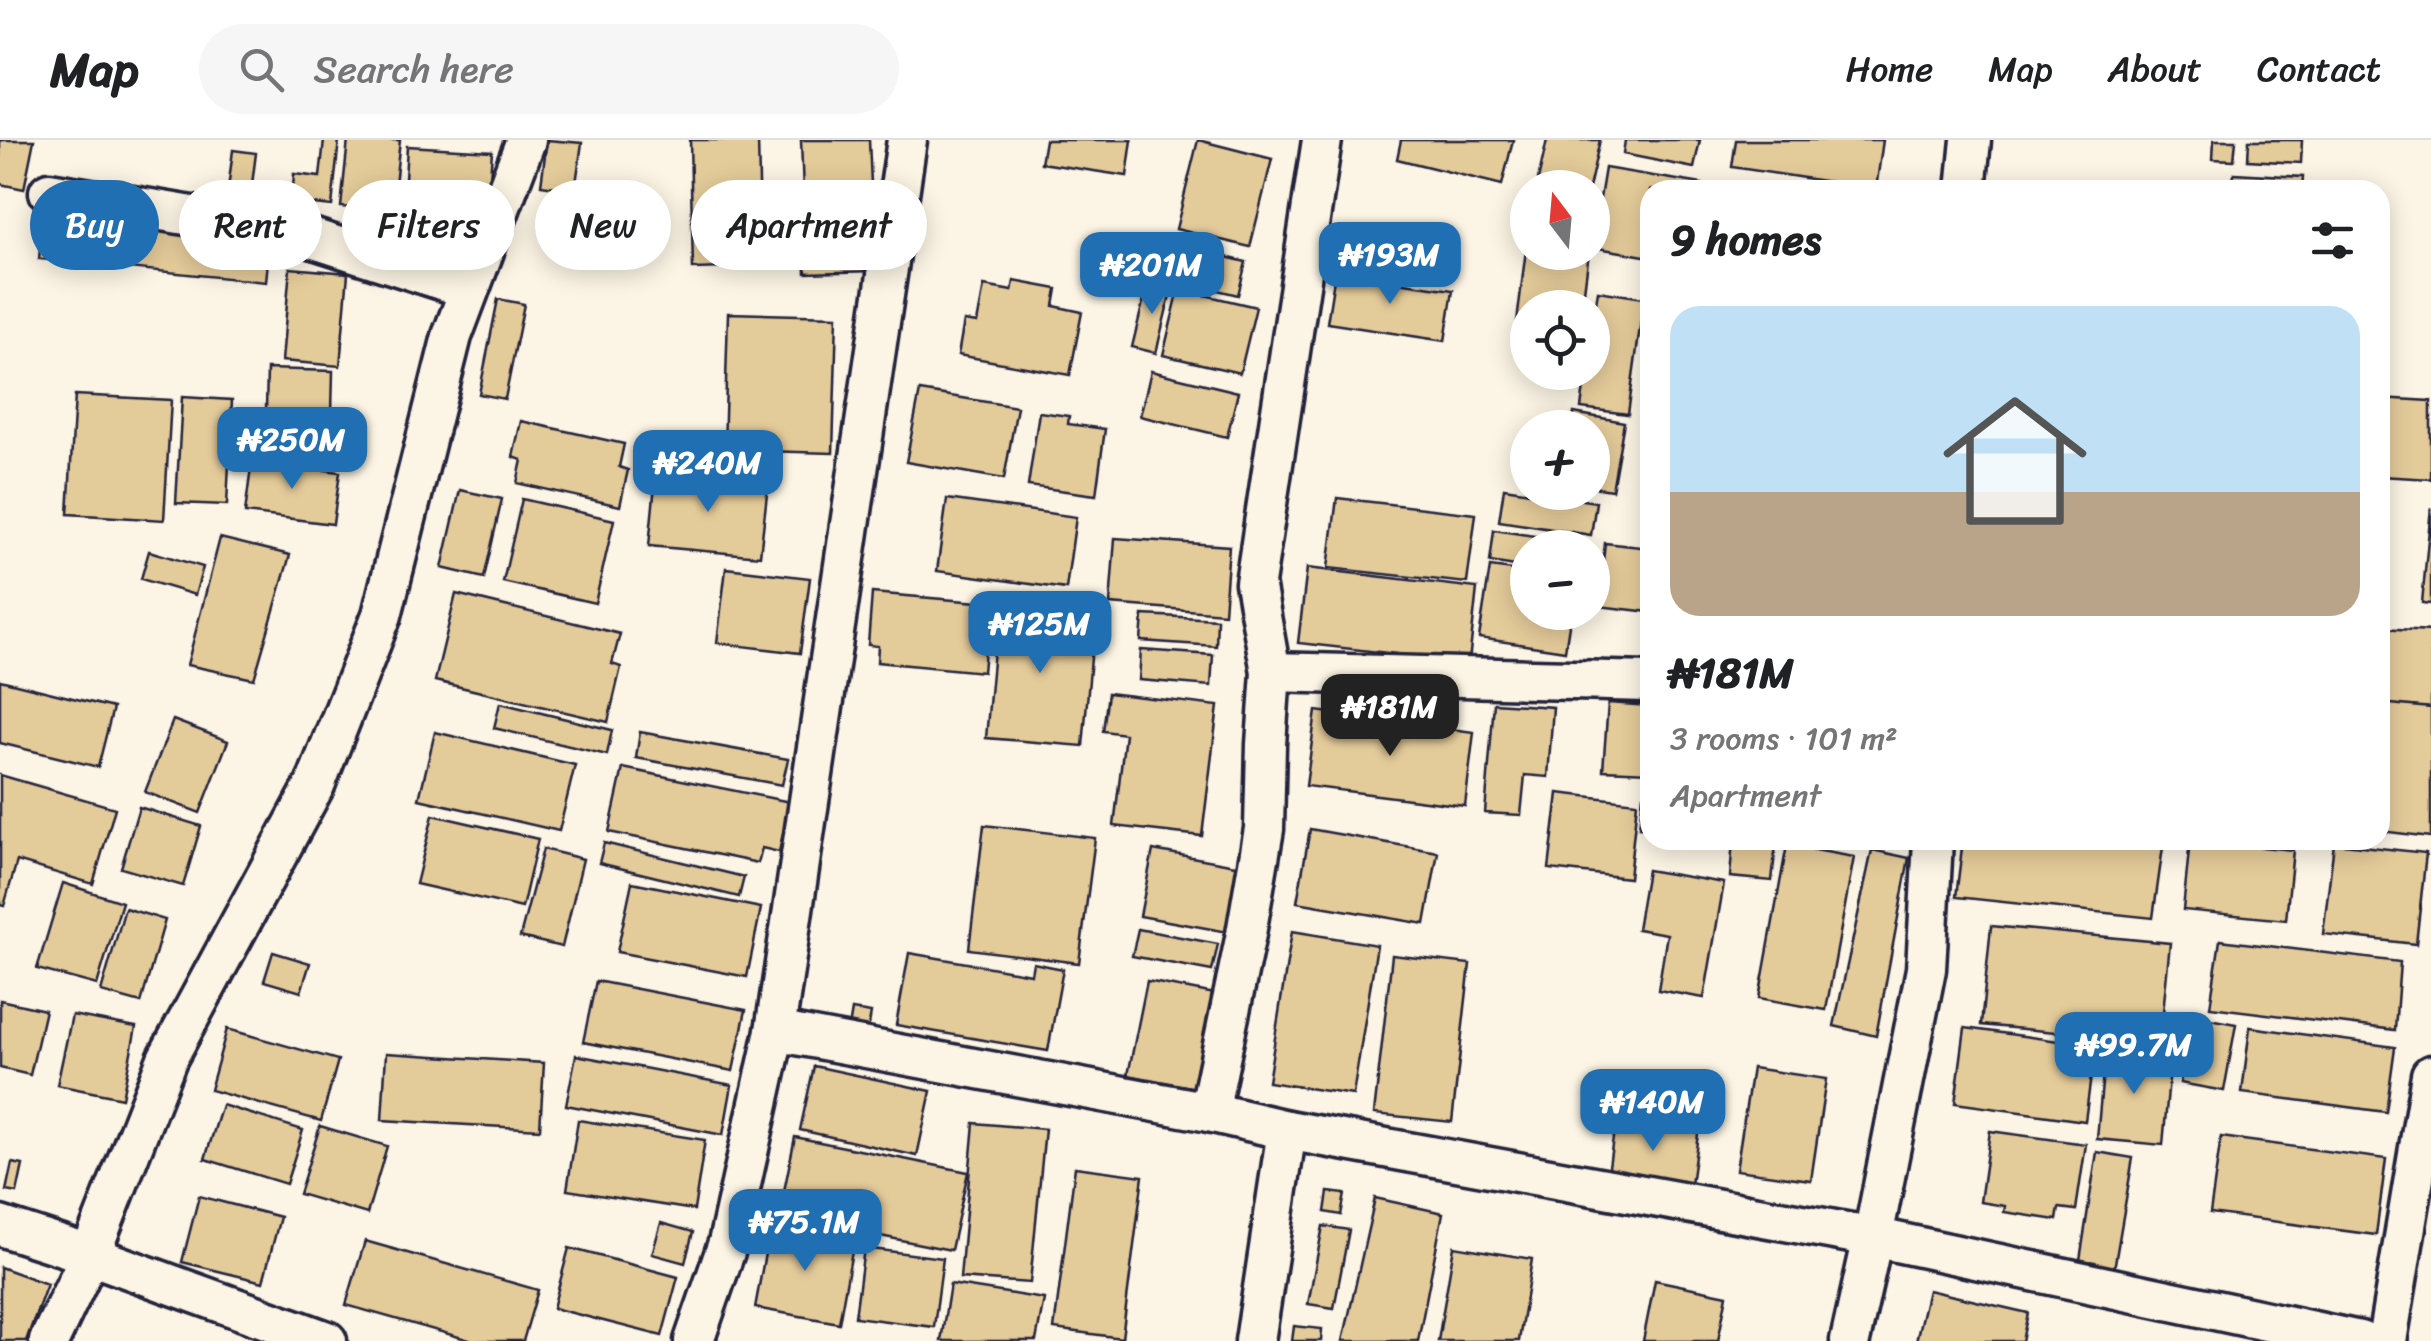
<!DOCTYPE html>
<html lang="en">
<head>
<meta charset="utf-8">
<style>
	:root { --surface:#fff; --page:#f6f6f6; --text:#202124; --muted:#757577; --line:#e0e0e0; --accent:#1f6fb2 }
	body { margin:0; font-family:Sriracha,sans-serif; background:var(--page); color:var(--text); height:100vh; display:flex; flex-direction:column; font-size:38px; white-space:nowrap }
	* { box-sizing:border-box; margin:0 }
	p { font-size:32px; color:var(--muted) }
	.icon { flex:none; width:55px; height:55px; fill:none; stroke:currentColor; stroke-width:2; stroke-linecap:round; stroke-linejoin:round }
	.map { position:relative; flex:1; overflow:hidden }
	.side { position:absolute; left:1640px; top:40px; width:750px; height:670px; display:flex; flex-direction:column; background:var(--surface); border-radius:30px; box-shadow:0 5px 25px #0003 }
	.side>* { flex:none }
	.top-card { position:absolute; left:30px; top:40px; width:950px; height:90px; display:flex; gap:20px }
	.needle { width:65px; rotate:344deg }
	.buttons { position:absolute; left:1510px; top:30px; display:grid; gap:20px }
	.buttons a { display:grid; place-items:center; width:100px; height:100px; border-radius:50%; background:var(--surface); box-shadow:0 5px 25px #0003; font-size:50px }
	.price { position:absolute; translate:-50% -85px; padding:0 22px; border-radius:20px; background:var(--accent); color:#fff; font-size:32px; line-height:65px; filter:drop-shadow(0 2px 5px #0008) }
	.price::after { content:''; position:absolute; left:50%; top:60px; width:30px; height:22px; margin-left:-15px; background:inherit; clip-path:polygon(0 0,100% 0,50% 100%) }
	.price.current { background:#222; color:#fff }
	ul { padding:0; list-style:none }
	li { display:grid; align-content:center; gap:20px; height:530px; padding:0 30px }
	li+li { border-top:2px solid var(--line) }
	li span { display:grid; place-items:center; height:310px; border-radius:30px; color:#555 }
	li>.icon { margin-inline-start:auto }
	span .icon { width:180px; height:180px; fill:#fffc; stroke-width:1 }
	li b { font-size:42px }
	h2 { display:flex; justify-content:space-between; align-items:center; height:120px; padding:0 30px; font-size:42px }
	.pill { padding:0 35px; border-radius:45px; background:var(--surface); box-shadow:0 5px 25px #0003; font-size:35px; line-height:90px }
	.pill.current { background:var(--accent); color:#fff }
	header { display:flex; align-items:center; gap:60px; box-sizing:border-box; height:140px; padding:0 50px; background:var(--surface); border-bottom:2px solid var(--line) }
	header strong { font-size:48px }
	nav { display:flex; gap:55px; margin-inline-start:auto; font-size:35px }
	.search { width:700px; height:90px; background:var(--page); display:flex; align-items:center; gap:25px; box-sizing:border-box; padding:0 35px; border-radius:55px; color:var(--muted); font-size:38px }
	.map>svg:first-child { display:block }
	.building { fill:#e4cb9a; stroke:#22223b; stroke-width:2.5 }
	.lines { fill:none; stroke-linecap:round; stroke-linejoin:round }
	.minor-casing { stroke:#22223b; stroke-width:45 }
	.minor { stroke:#fcf5e5; stroke-width:38 }
</style>
</head>
<body>
<header>
<strong>Map</strong>
<div class="search"><svg class="icon" aria-label="search" viewBox="0 0 24 24"><circle cx="10" cy="10" r="6"/><path d="M15 15l6 6"/></svg>Search here</div>
<nav><a>Home</a><a>Map</a><a>About</a><a>Contact</a></nav>
</header>
<div class="map">
<svg width="2431" height="1201" viewBox="0 0 2431 1201">
	<rect width="100%" height="100%" fill="#fcf5e5"/>
	<filter id="ink" filterUnits="userSpaceOnUse"><feTurbulence type="fractalNoise" baseFrequency=".01" numOctaves="2"/><feDisplacementMap in="SourceGraphic" scale="20" xChannelSelector="R" yChannelSelector="G"/><feConvolveMatrix kernelMatrix="1 2 1 2 8 2 1 2 1" color-interpolation-filters="sRGB"/></filter>
	<g filter="url(#ink)">
		<!-- building -->
		<g class="building">
			<polygon points="0,0 34,0 24,49 0,44"/>
			<polygon points="324,0 339,0 332,66 292,62 294,34 320,37"/>
			<polygon points="348,0 400,0 392,72 341,67"/>
			<polygon points="547,0 582,3 575,50 541,45"/>
			<polygon points="690,0 758,0 761,127 693,129"/>
			<polygon points="801,0 869,0 875,131 806,133"/>
			<polygon points="1045,0 1132,0 1127,36 1041,23"/>
			<polygon points="1198,0 1272,19 1250,107 1176,89"/>
			<polygon points="1401,0 1513,0 1502,45 1397,19"/>
			<polygon points="1547,0 1600,0 1589,48 1571,48 1538,40"/>
			<polygon points="1625,0 1700,0 1694,28 1623,14"/>
			<polygon points="1736,0 1883,0 1876,49 1732,27"/>
			<polygon points="2214,0 2236,0 2234,20 2213,19"/>
			<polygon points="2249,0 2302,0 2301,23 2248,20"/>
			<polygon points="407,6 492,11 489,52 461,50 458,92 402,89"/>
			<polygon points="233,10 256,13 250,60 227,57"/>
			<polygon points="1605,28 1702,44 1701,50 1650,50 1650,117 1592,107"/>
			<polygon points="2234,33 2303,37 2302,50 2232,50"/>
			<polygon points="43,76 270,98 266,142 39,119"/>
			<polygon points="1528,93 1528,112 1589,112 1582,168 1528,168 1528,200 1515,198"/>
			<polygon points="1164,102 1246,122 1238,155 1156,135"/>
			<polygon points="290,128 348,133 340,226 282,221"/>
			<polygon points="1335,133 1453,150 1445,201 1327,183"/>
			<polygon points="1014,141 1057,149 1054,166 1082,172 1070,235 958,215 964,181 977,183 984,146 1012,151"/>
			<polygon points="1148,142 1172,147 1156,213 1132,207"/>
			<polygon points="1179,149 1256,167 1240,233 1163,215"/>
			<polygon points="1598,151 1644,158 1628,274 1581,268 1586,232 1592,232 1592,188"/>
			<polygon points="498,159 524,164 505,259 479,254"/>
			<polygon points="728,173 837,176 833,313 724,310"/>
			<polygon points="267,229 333,231 331,313 265,311"/>
			<polygon points="1151,231 1238,252 1227,297 1140,276"/>
			<polygon points="920,251 1017,267 1004,339 906,322"/>
			<polygon points="75,255 171,260 164,380 68,374"/>
			<polygon points="182,257 232,260 227,365 176,363"/>
			<polygon points="2380,258 2431,261 2431,339 2380,336"/>
			<polygon points="1039,272 1069,276 1068,284 1105,289 1096,355 1028,346"/>
			<polygon points="1574,273 1624,282 1612,350 1592,347 1592,288 1572,288"/>
			<polygon points="521,281 624,304 619,327 628,330 620,366 517,343 522,320 513,317"/>
			<polygon points="252,320 340,332 333,384 245,373"/>
			<polygon points="656,334 768,345 760,416 649,406"/>
			<polygon points="1504,348 1596,362 1591,395 1499,381"/>
			<polygon points="460,350 502,359 484,438 442,428"/>
			<polygon points="1337,358 1476,374 1467,443 1328,428"/>
			<polygon points="522,359 614,380 595,463 503,442"/>
			<polygon points="947,359 1076,377 1066,449 937,431"/>
			<polygon points="2431,367 2431,464 2422,463"/>
			<polygon points="1494,390 1581,403 1581,408 1528,408 1528,428 1490,422"/>
			<polygon points="220,398 290,415 254,539 187,525"/>
			<polygon points="1115,398 1229,406 1224,473 1110,464"/>
			<polygon points="1605,403 1650,408 1650,472 1598,466"/>
			<polygon points="149,411 203,427 195,455 141,439"/>
			<polygon points="1490,427 1528,432 1528,472 1571,472 1565,511 1479,498"/>
			<polygon points="726,428 810,438 800,513 717,503"/>
			<polygon points="1307,428 1477,448 1469,522 1298,503"/>
			<polygon points="872,453 989,463 983,532 877,522 878,506 868,505"/>
			<polygon points="456,454 620,494 612,524 621,527 608,582 435,541"/>
			<polygon points="998,466 1095,474 1083,606 986,598"/>
			<polygon points="1143,475 1217,479 1216,506 1141,501"/>
			<polygon points="2380,488 2431,491 2431,568 2380,565"/>
			<polygon points="1141,510 1213,515 1211,546 1139,540"/>
			<polygon points="0,540 113,568 98,627 0,603"/>
			<polygon points="1108,553 1218,566 1202,696 1114,686 1125,594 1103,591"/>
			<polygon points="500,563 612,590 607,615 494,588"/>
			<polygon points="1494,563 1553,567 1548,637 1525,635 1521,675 1485,673"/>
			<polygon points="1608,563 1650,566 1650,632 1603,630"/>
			<polygon points="2380,563 2431,568 2431,697 2380,691"/>
			<polygon points="1316,571 1474,592 1465,666 1306,646"/>
			<polygon points="173,580 228,601 200,673 145,652"/>
			<polygon points="435,592 575,625 559,691 419,659"/>
			<polygon points="640,592 788,619 782,645 636,618"/>
			<polygon points="623,628 790,662 779,712 762,708 758,723 609,692"/>
			<polygon points="0,635 115,668 93,744 17,721 4,766 0,765"/>
			<polygon points="1558,653 1637,662 1629,738 1549,729"/>
			<polygon points="1643,655 1650,656 1650,688 1639,687"/>
			<polygon points="139,667 201,686 183,746 121,728"/>
			<polygon points="433,675 538,699 522,768 416,744"/>
			<polygon points="984,685 1095,698 1079,823 969,809"/>
			<polygon points="1310,689 1438,712 1425,784 1297,762"/>
			<polygon points="1733,700 1776,704 1772,741 1730,737"/>
			<polygon points="1963,700 2164,700 2153,778 1956,757"/>
			<polygon points="2190,700 2293,710 2286,780 2183,770"/>
			<polygon points="604,703 744,737 739,757 599,723"/>
			<polygon points="2334,703 2426,713 2416,804 2323,794"/>
			<polygon points="1787,705 1854,717 1826,870 1759,858"/>
			<polygon points="543,709 583,719 562,807 520,797"/>
			<polygon points="1153,710 1241,726 1228,792 1140,776"/>
			<polygon points="1872,710 1909,718 1876,896 1834,886"/>
			<polygon points="1647,730 1724,743 1704,858 1658,850 1667,794 1637,789"/>
			<polygon points="632,742 761,768 747,837 617,812"/>
			<polygon points="63,743 122,762 97,845 37,829"/>
			<polygon points="125,768 165,780 141,863 101,852"/>
			<polygon points="1991,786 2170,803 2160,902 1981,885"/>
			<polygon points="1138,789 1218,804 1212,831 1132,816"/>
			<polygon points="1292,791 1377,805 1353,955 1268,942"/>
			<polygon points="2220,800 2400,822 2395,890 2210,867"/>
			<polygon points="273,812 310,823 301,852 264,841"/>
			<polygon points="909,813 1031,834 1033,823 1063,829 1048,911 896,885"/>
			<polygon points="1392,815 1470,824 1452,982 1374,974"/>
			<polygon points="596,841 746,870 733,931 583,902"/>
			<polygon points="1147,841 1215,854 1196,948 1128,935"/>
			<polygon points="0,860 45,870 30,935 0,928"/>
			<polygon points="852,870 871,873 867,896 848,894"/>
			<polygon points="72,875 136,887 122,958 57,945"/>
			<polygon points="2193,876 2236,884 2224,951 2180,943"/>
			<polygon points="2250,887 2395,907 2386,972 2242,953"/>
			<polygon points="1965,888 2095,906 2085,981 1955,963"/>
			<polygon points="227,889 338,920 321,981 210,950"/>
			<polygon points="2105,910 2171,916 2163,1005 2097,999"/>
			<polygon points="386,913 544,923 540,989 382,980"/>
			<polygon points="576,915 732,945 723,995 566,965"/>
			<polygon points="814,926 931,951 917,1016 800,990"/>
			<polygon points="1752,928 1826,939 1811,1040 1736,1030"/>
			<polygon points="222,965 303,990 286,1044 205,1019"/>
			<polygon points="1616,976 1699,987 1690,1052 1607,1041"/>
			<polygon points="578,980 705,1000 694,1070 567,1050"/>
			<polygon points="974,983 1045,989 1030,1143 960,1138"/>
			<polygon points="320,986 387,1006 367,1074 299,1054"/>
			<polygon points="1990,991 2086,1004 2076,1070 2059,1068 2057,1080 2004,1072 2005,1066 1980,1062"/>
			<polygon points="795,997 968,1032 951,1110 779,1076"/>
			<polygon points="2221,997 2386,1019 2376,1095 2210,1073"/>
			<polygon points="2097,1012 2133,1018 2112,1141 2092,1138 2095,1122 2080,1120"/>
			<polygon points="12,1023 23,1025 17,1053 6,1051"/>
			<polygon points="1075,1027 1143,1036 1122,1198 1054,1189"/>
			<polygon points="1328,1052 1345,1054 1341,1075 1325,1072"/>
			<polygon points="199,1056 280,1077 263,1142 182,1122"/>
			<polygon points="1375,1058 1443,1073 1418,1201 1343,1201"/>
			<polygon points="661,1083 693,1092 685,1123 652,1114"/>
			<polygon points="770,1086 854,1100 839,1183 755,1168"/>
			<polygon points="1323,1086 1349,1090 1334,1168 1308,1164"/>
			<polygon points="365,1101 538,1150 523,1201 473,1201 346,1165"/>
			<polygon points="1454,1106 1532,1119 1519,1201 1438,1201"/>
			<polygon points="569,1108 678,1137 662,1196 553,1168"/>
			<polygon points="864,1108 943,1118 934,1187 855,1177"/>
			<polygon points="0,1127 47,1144 26,1201 0,1201"/>
			<polygon points="1655,1140 1727,1155 1718,1201 1643,1201"/>
			<polygon points="950,1144 1044,1159 1036,1201 941,1201"/>
			<polygon points="1928,1150 2028,1173 2022,1201 1916,1201"/>
			<polygon points="1294,1186 1322,1189 1321,1201 1292,1201"/>
		</g>
		<g class="lines">
			<!-- minor casing -->
			<g class="minor-casing">
				<g id="minor">
					<polyline points="1966,50 1971,0"/>
					<polyline points="49,52 299,94 469,149"/>
					<polyline points="1271,532 1650,542"/>
					<polyline points="775,891 1209,972 1287,990 1873,1097 2360,1201"/>
					<polyline points="1209,972 1246,794 1264,689 1266,604 1271,532 1255,443 1322,0"/>
					<polyline points="0,1086 90,1115 327,1201"/>
					<polyline points="49,1201 90,1115 167,919 315,645 382,475 452,196 526,0"/>
					<polyline points="694,1201 728,1103 775,891 907,0"/>
					<polyline points="1255,1201 1287,990"/>
					<polyline points="1850,1201 1873,1097 1926,829 1933,700"/>
					<polyline points="2387,1201 2431,935"/>
				</g>
			</g>
			<!-- minor -->
			<use href="#minor" class="minor"/>
		</g>
	</g>
</svg>
<div class="buttons">
<a><svg class="needle" viewBox="-14 -14 28 28"><path d="M0-13l5 13h-10z" fill="#e53935"/><path d="M0 13l5-13h-10z" fill="#757577"/></svg></a>
<a><svg class="icon" aria-label="locate" viewBox="0 0 24 24"><circle cx="12" cy="12" r="6"/><path d="M12 2v4M12 18v4M2 12h4M18 12h4"/></svg></a>
<a>+</a>
<a>−</a>
</div>
<b class="price" style="left:1390px;top:167px">₦193M</b>
<b class="price" style="left:1152px;top:177px">₦201M</b>
<b class="price" style="left:292px;top:352px">₦250M</b>
<b class="price" style="left:708px;top:375px">₦240M</b>
<b class="price" style="left:1040px;top:536px">₦125M</b>
<b class="price current" style="left:1390px;top:619px">₦181M</b>
<b class="price" style="left:2134px;top:957px">₦99.7M</b>
<b class="price" style="left:1653px;top:1014px">₦140M</b>
<b class="price" style="left:805px;top:1134px">₦75.1M</b>
<div class="top-card">
<a class="pill current">Buy</a>
<a class="pill">Rent</a>
<a class="pill">Filters</a>
<a class="pill">New</a>
<a class="pill">Apartment</a>
</div>
<section class="side">
<h2>9 homes<svg class="icon" aria-label="filters" viewBox="0 0 24 24"><path d="M4 7h16M4 17h16"/><circle cx="9" cy="7" r="2"/><circle cx="15" cy="17" r="2"/></svg></h2>
<ul>
<li><span style="background:linear-gradient(#bfe0f5 60%,#b9a48a 0)"><svg class="icon" aria-label="home" viewBox="0 0 24 24"><path d="M3 11l9-7 9 7M6 9v11h12V9"/></svg></span><div><b>₦181M</b><p>3 rooms · 101 m²</p><p>Apartment</p></div></li>
</ul>
</section>
</div>
</body>
</html>
